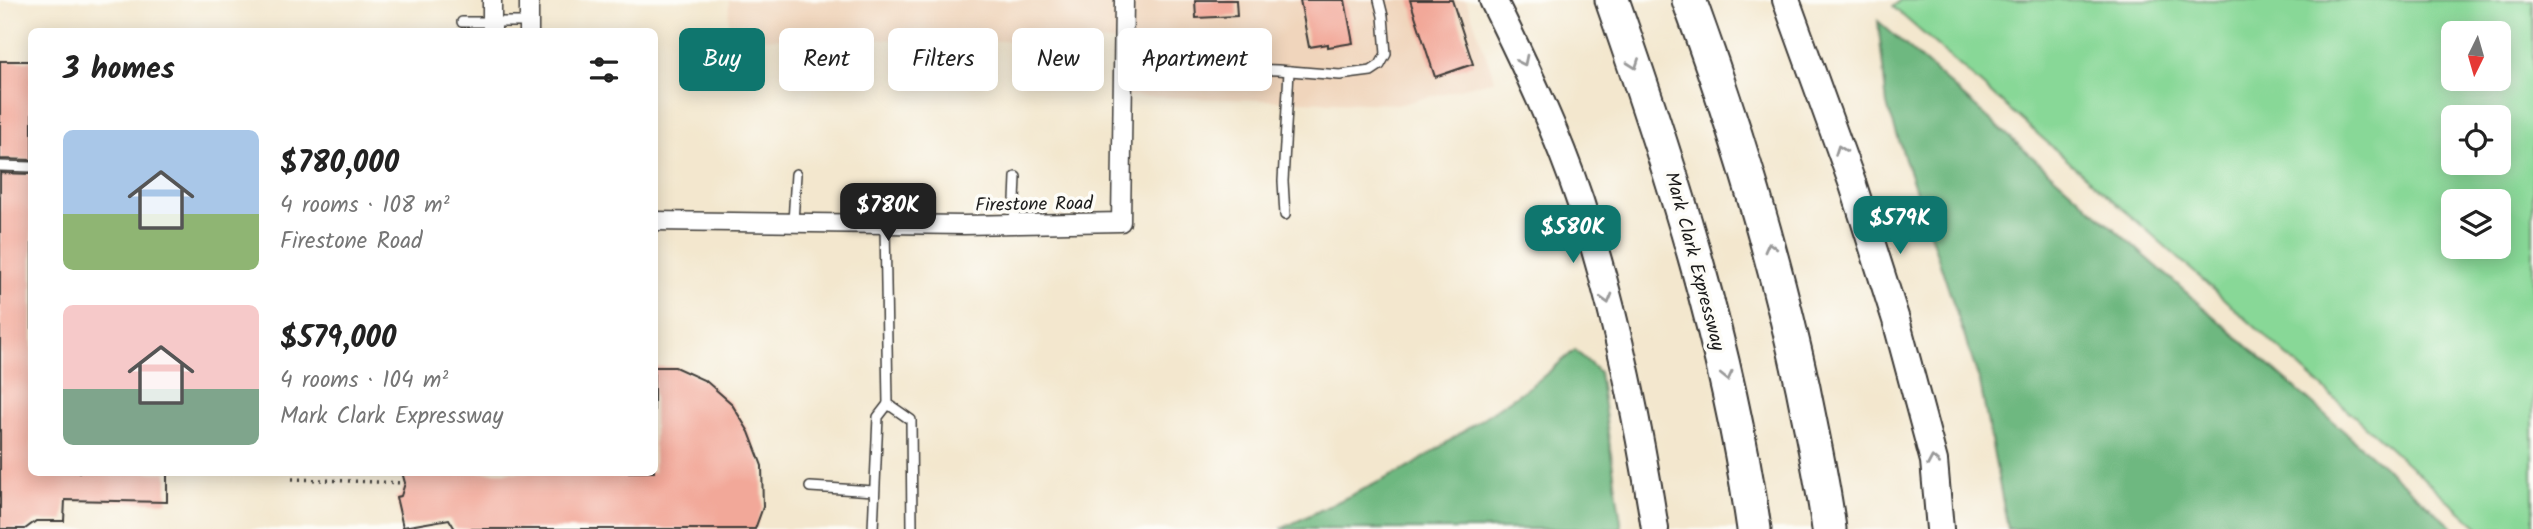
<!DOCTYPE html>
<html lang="en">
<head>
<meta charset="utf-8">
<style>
	:root { --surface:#fff; --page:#f2f2f2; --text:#222; --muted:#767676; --accent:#0f766e }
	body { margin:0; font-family:Kalam,sans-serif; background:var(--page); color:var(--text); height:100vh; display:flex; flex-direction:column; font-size:26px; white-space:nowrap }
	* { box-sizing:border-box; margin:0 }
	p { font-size:23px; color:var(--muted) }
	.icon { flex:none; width:38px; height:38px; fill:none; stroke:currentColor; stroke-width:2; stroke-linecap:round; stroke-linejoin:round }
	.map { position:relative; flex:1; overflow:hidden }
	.details { position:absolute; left:28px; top:28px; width:630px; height:448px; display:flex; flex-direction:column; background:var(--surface); border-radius:10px; box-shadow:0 4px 18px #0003 }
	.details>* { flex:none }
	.guide { position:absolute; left:679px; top:28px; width:665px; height:63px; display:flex; gap:14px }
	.needle { width:46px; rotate:185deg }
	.buttons { position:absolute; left:2441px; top:21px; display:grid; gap:14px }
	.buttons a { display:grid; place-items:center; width:70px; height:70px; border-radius:10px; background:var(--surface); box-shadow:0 4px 18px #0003; font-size:35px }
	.price { position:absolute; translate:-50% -60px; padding:0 16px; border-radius:14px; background:var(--accent); color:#fff; font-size:23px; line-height:46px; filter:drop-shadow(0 2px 4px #0008) }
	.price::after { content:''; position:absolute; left:50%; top:42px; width:21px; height:16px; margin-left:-10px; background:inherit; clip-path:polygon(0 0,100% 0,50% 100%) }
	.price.active { background:#222; color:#fff }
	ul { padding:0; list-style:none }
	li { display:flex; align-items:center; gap:21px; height:175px; padding:0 35px }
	li span { display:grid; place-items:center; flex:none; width:196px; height:140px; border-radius:10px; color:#555 }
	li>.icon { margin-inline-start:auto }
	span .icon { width:84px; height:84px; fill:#fffc; stroke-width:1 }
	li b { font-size:30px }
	h2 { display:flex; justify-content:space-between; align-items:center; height:84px; padding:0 35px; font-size:30px }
	.chip { padding:0 24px; border-radius:10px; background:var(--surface); box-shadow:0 4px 18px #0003; font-size:24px; line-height:63px }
	.chip.active { background:var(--accent); color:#fff }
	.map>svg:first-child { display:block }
	.built { fill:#f0d5bc }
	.green { fill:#88d897; stroke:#527a5a; stroke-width:2; fill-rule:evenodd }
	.forest { fill:#6eb880; stroke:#456a4e; stroke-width:2 }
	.building { fill:#f2a899 }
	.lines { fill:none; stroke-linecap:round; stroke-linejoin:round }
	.service-casing { stroke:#3c3a37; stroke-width:12 }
	.minor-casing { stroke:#3c3a37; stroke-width:21 }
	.secondary-casing { stroke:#3c3a37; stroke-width:30 }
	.motorway-casing { stroke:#3c3a37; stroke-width:37 }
	.path { stroke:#3c3a37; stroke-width:3.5; stroke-dasharray:2 5; stroke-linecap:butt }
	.service { stroke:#fff; stroke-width:9 }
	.minor { stroke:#fff; stroke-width:18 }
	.secondary { stroke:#fff; stroke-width:26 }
	.motorway { stroke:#fff; stroke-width:33 }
	.oneway { stroke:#999 }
	.labels { text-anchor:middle; stroke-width:7; stroke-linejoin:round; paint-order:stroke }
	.street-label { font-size:19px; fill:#1c1c1c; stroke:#fdfcf7 }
</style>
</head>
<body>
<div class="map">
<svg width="2533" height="529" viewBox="0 0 2533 529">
	<rect width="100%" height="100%" fill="#fdfcf7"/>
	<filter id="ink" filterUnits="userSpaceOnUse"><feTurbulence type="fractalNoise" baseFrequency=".0143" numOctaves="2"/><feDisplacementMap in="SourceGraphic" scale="14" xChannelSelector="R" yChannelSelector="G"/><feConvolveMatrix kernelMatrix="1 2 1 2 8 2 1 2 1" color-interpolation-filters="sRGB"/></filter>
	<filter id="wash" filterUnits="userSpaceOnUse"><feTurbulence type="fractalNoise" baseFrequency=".00686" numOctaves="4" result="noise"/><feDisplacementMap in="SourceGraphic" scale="28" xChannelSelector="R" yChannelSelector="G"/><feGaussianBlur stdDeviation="1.57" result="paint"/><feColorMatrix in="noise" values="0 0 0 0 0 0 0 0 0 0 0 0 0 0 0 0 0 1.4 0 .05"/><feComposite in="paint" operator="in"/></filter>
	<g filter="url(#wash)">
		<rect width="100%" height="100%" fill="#f3e7ce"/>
		<!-- built -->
		<polygon class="built" points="729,0 1466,0 1495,80 1401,104 1123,96 1123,42 728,38"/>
		<!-- green -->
		<path class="green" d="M 1900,0 L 2533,0 L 2533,529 L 2480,529 L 2165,246 L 1893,7 ZM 2454,33 L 2499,33 L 2499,79 L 2454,79 ZM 2454,117 L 2499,117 L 2499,163 L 2454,163 ZM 2454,201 L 2499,201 L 2499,247 L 2454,247 Z"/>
		<!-- forest -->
		<g class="forest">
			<polygon points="1878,21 2455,529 2008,529 1980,383 1887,105"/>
			<polygon points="1575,350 1599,372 1622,529 1281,529 1412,466 1539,380"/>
		</g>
		<g id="blocks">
			<!-- building -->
			<g class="building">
				<polygon points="1195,0 1236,0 1237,16 1196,18"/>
				<polygon points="1300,0 1345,0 1353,43 1328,47 1328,44 1309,47"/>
				<polygon points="1410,0 1452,0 1473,64 1435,77"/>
				<polygon points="0,61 32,61 32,160 0,159"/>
				<polygon points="0,173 32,174 32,472 167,472 167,502 65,500 64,521 36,521 25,529 0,529"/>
				<polygon points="654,367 675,367 706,381 731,403 749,432 762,466 763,507 755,529 455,529 449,519 403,527 396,497 401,496 405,483 402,472 654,472"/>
			</g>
		</g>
	</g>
	<g filter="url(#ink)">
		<use href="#blocks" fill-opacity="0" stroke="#3c3a37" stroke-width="2"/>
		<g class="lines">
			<!-- service casing -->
			<g class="service-casing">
				<g id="service">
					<polyline points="462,22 529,22"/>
					<polyline points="1123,65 1278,70 1340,75 1371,71 1380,65 1386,54 1383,16 1379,0"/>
					<polyline points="0,166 32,167"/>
					<polyline points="1285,215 1283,181 1289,71"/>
					<polyline points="793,222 796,174"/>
					<polyline points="885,224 888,404 911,420 912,529"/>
					<polyline points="1014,224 1016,177"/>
					<polyline points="810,487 874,491"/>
					<polyline points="873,529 878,417 888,404"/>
				</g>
			</g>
			<!-- minor casing -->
			<g class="minor-casing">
				<g id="minor">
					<polyline points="492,32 492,0"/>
					<polyline points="529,32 529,0"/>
					<polyline points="654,221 964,225 1121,222 1124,0"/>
				</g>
			</g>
			<!-- secondary casing -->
			<g class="secondary-casing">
				<g id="secondary">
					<path d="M 1493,0 C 1525,65 1557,132 1580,201 C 1615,308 1638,419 1655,529"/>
					<polyline points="1786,0 1853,185 1896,320 1934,461 1940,529"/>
				</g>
			</g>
			<!-- motorway casing -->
			<g class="motorway-casing">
				<g id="motorway">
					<path d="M 1612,0 C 1673,174 1728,346 1754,529"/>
					<path d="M 1689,0 C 1736,128 1774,254 1803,388 C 1812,434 1823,482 1829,529"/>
				</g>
			</g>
			<!-- path -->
			<polyline class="path" points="292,479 405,483"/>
			<!-- service -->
			<use href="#service" class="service"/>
			<!-- minor -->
			<use href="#minor" class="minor"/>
			<!-- secondary -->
			<use href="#secondary" class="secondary"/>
			<!-- motorway -->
			<use href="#motorway" class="motorway"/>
		</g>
		<!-- one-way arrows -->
		<defs><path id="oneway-chevron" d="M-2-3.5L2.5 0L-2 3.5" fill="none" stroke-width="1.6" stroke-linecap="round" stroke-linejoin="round" transform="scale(1.75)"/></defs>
		<g class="oneway">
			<use href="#oneway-chevron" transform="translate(1523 61) rotate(64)"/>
			<use href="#oneway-chevron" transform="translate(1634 64) rotate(70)"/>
			<use href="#oneway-chevron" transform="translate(1840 150) rotate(-110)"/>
			<use href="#oneway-chevron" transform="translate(1770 247) rotate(-104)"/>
			<use href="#oneway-chevron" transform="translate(1607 299) rotate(74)"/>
			<use href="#oneway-chevron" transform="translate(1727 376) rotate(77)"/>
			<use href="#oneway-chevron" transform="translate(1933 461) rotate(-100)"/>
		</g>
	</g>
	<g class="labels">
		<!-- street labels -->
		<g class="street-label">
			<text transform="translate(1034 203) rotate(-1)" y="7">Firestone Road</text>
			<text transform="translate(1696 261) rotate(75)" y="7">Mark Clark Expressway</text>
		</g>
	</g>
</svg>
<div class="buttons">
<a><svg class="needle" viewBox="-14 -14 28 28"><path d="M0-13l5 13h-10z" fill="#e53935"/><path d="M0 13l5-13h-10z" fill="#767676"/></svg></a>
<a><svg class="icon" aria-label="locate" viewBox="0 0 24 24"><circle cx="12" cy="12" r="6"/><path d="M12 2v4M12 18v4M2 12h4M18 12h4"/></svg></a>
<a><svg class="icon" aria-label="layers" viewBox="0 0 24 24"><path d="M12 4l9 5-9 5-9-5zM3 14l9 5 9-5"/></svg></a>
</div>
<b class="price active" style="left:888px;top:243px">$780K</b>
<b class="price" style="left:1900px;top:256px">$579K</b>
<b class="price" style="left:1573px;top:265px">$580K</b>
<div class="guide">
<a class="chip active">Buy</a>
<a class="chip">Rent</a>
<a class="chip">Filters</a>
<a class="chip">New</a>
<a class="chip">Apartment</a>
</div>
<section class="details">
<h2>3 homes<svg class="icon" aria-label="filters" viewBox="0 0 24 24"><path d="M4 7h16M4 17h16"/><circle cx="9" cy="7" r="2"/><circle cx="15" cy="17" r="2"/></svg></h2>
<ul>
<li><span style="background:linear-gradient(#a9c7e8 60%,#8fb573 0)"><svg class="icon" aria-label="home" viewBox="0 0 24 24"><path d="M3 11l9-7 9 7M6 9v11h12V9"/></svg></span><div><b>$780,000</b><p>4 rooms · 108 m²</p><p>Firestone Road</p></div></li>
<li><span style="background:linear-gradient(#f6c9c9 60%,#7fa58c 0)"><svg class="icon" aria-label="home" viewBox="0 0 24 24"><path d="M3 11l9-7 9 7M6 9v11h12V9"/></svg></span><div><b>$579,000</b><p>4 rooms · 104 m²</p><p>Mark Clark Expressway</p></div></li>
</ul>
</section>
</div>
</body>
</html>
